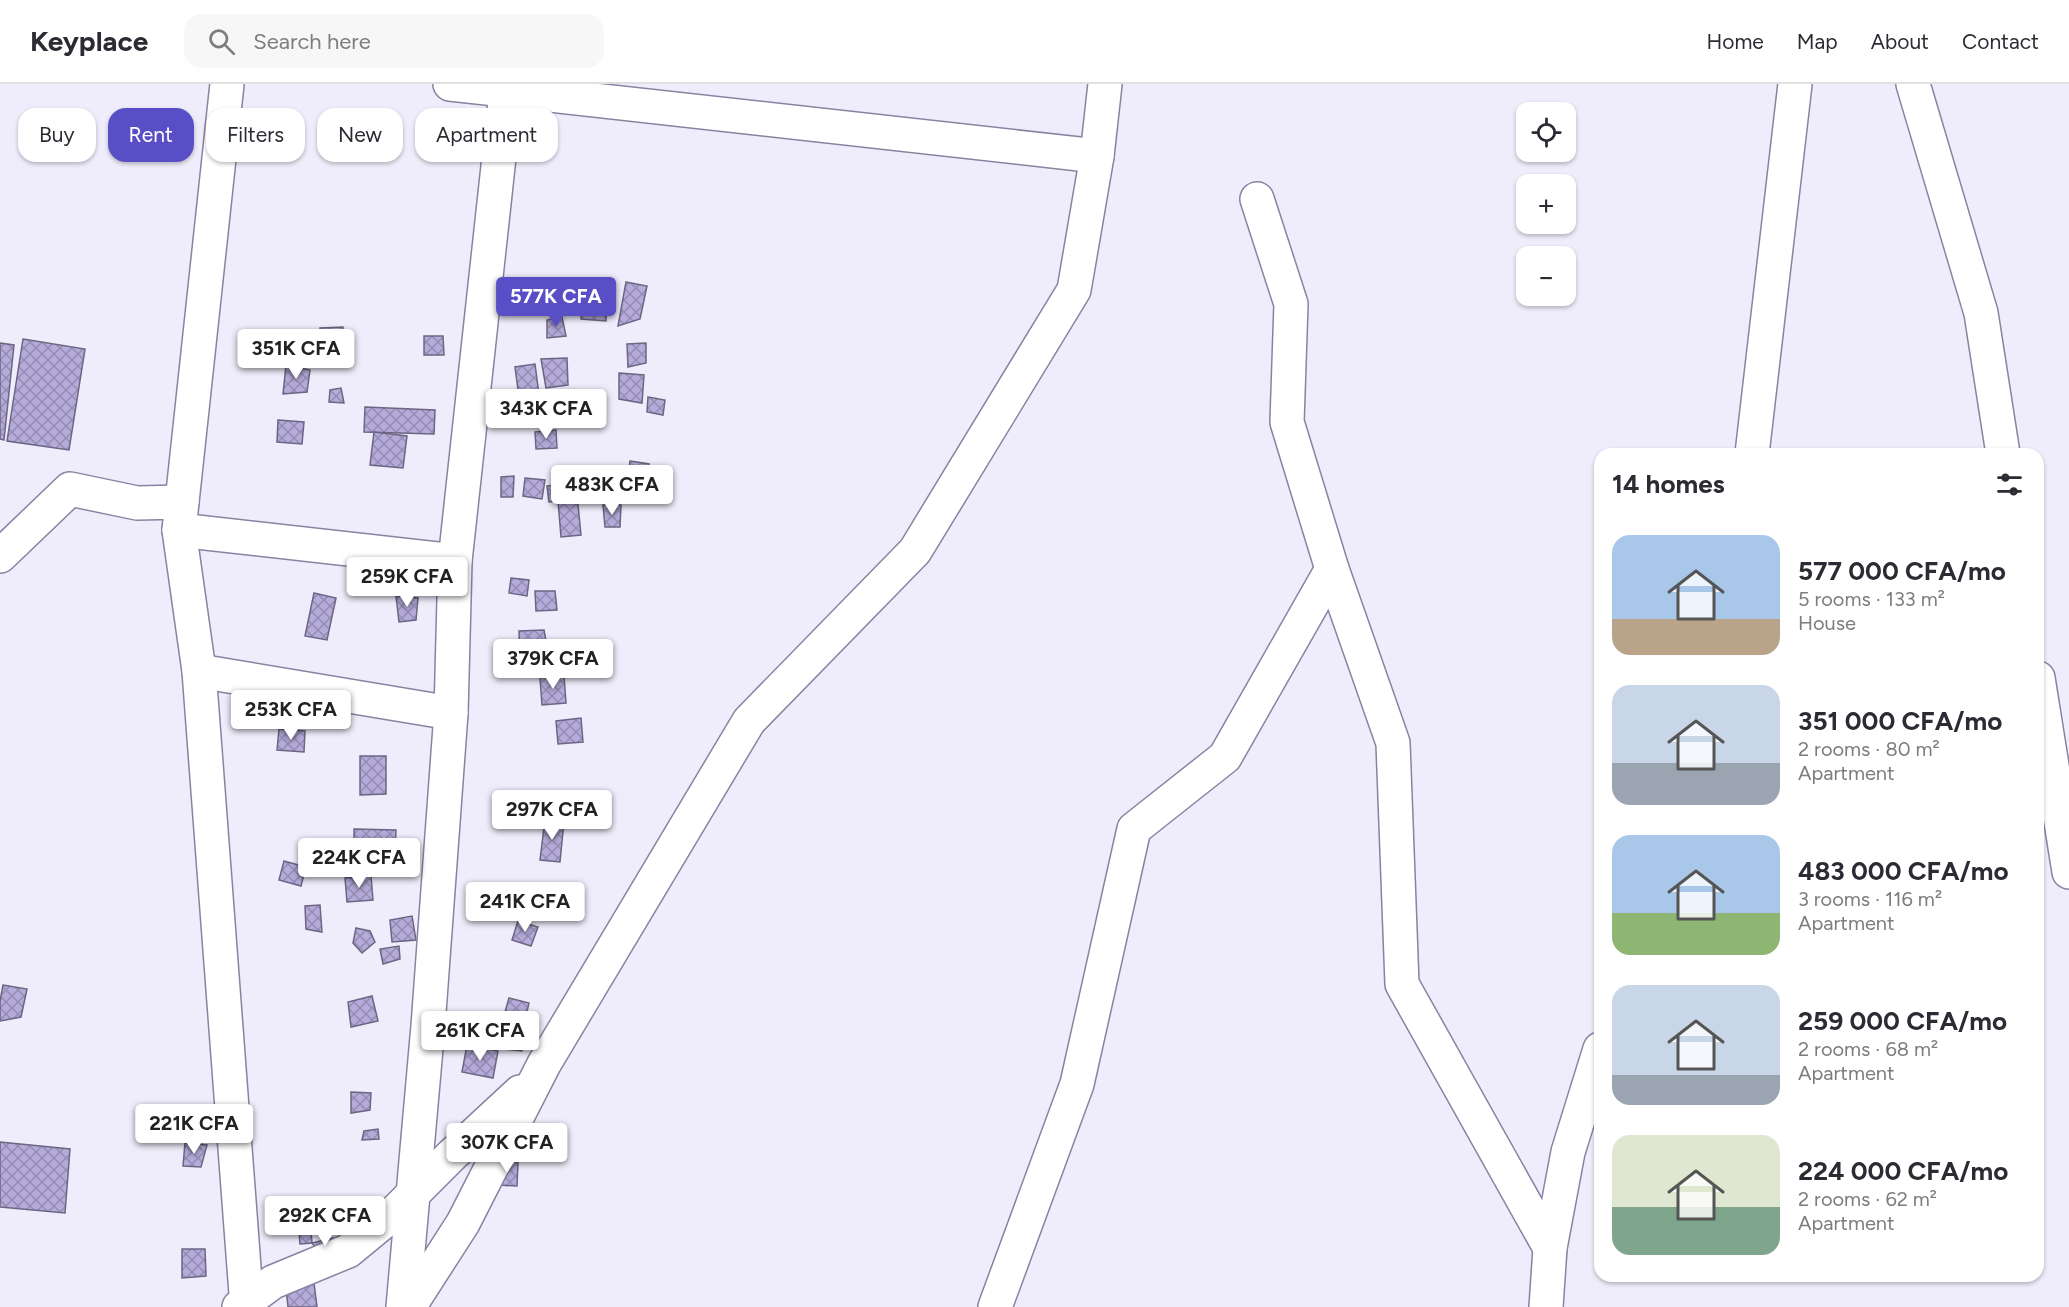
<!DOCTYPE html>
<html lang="en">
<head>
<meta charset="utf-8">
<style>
	:root { --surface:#fff; --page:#f7f7f7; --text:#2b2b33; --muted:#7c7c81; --line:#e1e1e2; --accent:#584fc7 }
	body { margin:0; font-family:Figtree,sans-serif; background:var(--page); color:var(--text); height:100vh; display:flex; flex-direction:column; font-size:22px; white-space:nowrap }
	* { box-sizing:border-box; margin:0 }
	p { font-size:20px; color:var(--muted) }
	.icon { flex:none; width:33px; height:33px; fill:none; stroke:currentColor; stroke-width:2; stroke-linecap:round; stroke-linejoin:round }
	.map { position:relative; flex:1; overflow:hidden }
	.drawer { position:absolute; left:1594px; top:364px; width:450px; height:834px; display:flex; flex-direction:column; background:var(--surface); border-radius:18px; box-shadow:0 2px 4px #0004 }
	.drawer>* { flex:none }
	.top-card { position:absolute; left:18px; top:24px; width:570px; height:54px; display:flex; gap:12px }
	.fabs { position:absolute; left:1516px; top:18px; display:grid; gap:12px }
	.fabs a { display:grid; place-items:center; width:60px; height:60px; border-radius:12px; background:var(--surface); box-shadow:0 2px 4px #0004; font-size:30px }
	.price { position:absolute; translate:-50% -51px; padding:0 14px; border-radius:6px; background:#fff; color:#222; font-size:20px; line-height:39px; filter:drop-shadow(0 2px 3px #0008) }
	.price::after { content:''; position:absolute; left:50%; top:36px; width:18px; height:14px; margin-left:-9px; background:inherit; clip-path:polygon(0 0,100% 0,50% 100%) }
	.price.on { background:var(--accent); color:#fff }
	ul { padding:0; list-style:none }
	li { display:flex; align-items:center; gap:18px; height:150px; padding:0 18px }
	li span { display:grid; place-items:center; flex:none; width:168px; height:120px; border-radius:18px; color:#555 }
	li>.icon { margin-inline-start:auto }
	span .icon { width:72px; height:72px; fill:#fffc; stroke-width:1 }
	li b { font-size:26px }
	h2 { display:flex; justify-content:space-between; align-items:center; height:72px; padding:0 18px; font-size:26px }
	.tag { padding:0 21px; border-radius:18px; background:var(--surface); box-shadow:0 2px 4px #0004; font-size:21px; line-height:54px }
	.tag.on { background:var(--accent); color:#fff }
	header { display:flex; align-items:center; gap:36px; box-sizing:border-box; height:84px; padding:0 30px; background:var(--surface); border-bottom:2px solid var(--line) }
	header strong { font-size:28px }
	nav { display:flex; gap:33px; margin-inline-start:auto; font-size:21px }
	.search { width:420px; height:54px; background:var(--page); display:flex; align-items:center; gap:15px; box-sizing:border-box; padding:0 21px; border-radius:18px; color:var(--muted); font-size:22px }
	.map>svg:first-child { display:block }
	.building { fill:url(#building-cross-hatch); stroke:#6c6583; stroke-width:1.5 }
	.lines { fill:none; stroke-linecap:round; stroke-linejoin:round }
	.street-casing { stroke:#8982a2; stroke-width:36 }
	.street { stroke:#fff; stroke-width:33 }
</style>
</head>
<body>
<header>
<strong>Keyplace</strong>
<div class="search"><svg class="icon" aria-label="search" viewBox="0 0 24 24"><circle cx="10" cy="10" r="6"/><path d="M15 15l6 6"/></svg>Search here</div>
<nav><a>Home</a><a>Map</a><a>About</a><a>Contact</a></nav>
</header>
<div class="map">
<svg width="2069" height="1223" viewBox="0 0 2069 1223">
	<defs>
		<pattern id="building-cross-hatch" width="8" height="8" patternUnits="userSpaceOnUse" patternTransform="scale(1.5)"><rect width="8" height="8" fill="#b5abda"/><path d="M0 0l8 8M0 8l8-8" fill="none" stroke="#948cb2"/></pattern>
	</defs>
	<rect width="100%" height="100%" fill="#efedfb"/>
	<!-- building -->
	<g class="building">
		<polygon points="626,198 647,202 640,235 618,242"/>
		<polygon points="582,210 607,211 606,237 581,235"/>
		<polygon points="562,233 566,252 547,254 547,236"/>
		<polygon points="343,243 344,262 321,263 320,244"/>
		<polygon points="424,252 443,252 444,271 424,271"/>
		<polygon points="23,255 85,265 69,366 7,357"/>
		<polygon points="0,259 14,261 4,356 0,355"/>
		<polygon points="646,259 646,279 628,283 627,260"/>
		<polygon points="567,274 568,301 546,304 541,275"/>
		<polygon points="535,280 540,318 520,321 515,283"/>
		<polygon points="286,281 310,286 307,308 283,310"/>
		<polygon points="619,289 644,291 642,319 619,315"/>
		<polygon points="341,304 344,319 329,318 330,306"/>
		<polygon points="648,313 665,316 663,331 647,328"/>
		<polygon points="365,323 435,326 434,350 364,348"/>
		<polygon points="278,336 304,338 302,360 277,358"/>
		<polygon points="556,346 557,364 536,365 535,348"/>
		<polygon points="374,348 407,352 403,384 370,381"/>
		<polygon points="630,377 649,380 644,415 607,409 611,382 629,385"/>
		<polygon points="514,392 513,413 501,413 501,393"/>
		<polygon points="525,394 545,396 542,415 523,412"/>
		<polygon points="576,400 581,451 561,453 558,417 549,418 547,402"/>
		<polygon points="603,421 621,421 620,443 605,443"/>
		<polygon points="511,494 529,496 527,512 509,509"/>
		<polygon points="535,507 555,507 557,526 536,527"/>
		<polygon points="314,509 336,514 327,556 305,552"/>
		<polygon points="396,512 418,514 416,536 399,538"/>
		<polygon points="544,546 549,574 520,577 519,547"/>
		<polygon points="564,591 566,619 542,621 540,594"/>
		<polygon points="581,634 583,658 558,660 556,637"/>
		<polygon points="279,645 305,647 304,668 277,666"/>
		<polygon points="360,672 386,672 386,710 360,711"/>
		<polygon points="545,735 564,737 560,778 540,776"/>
		<polygon points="354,745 396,746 395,766 354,766"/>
		<polygon points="284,777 306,783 301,802 279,796"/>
		<polygon points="371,792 373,816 347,818 345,794"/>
		<polygon points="320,821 322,848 306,845 305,822"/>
		<polygon points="412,832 416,856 392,858 390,836"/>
		<polygon points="518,837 538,843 531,862 512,856"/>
		<polygon points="356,844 370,847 375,858 362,869 353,859"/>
		<polygon points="399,862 400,875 383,880 380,865"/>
		<polygon points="3,901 27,905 21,933 0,937 0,917"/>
		<polygon points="372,912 378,937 351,943 348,918"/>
		<polygon points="509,914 529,919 524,940 503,935"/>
		<polygon points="498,940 525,945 522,967 495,964"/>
		<polygon points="467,961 498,967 493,994 462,988"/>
		<polygon points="351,1008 371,1009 370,1026 351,1029"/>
		<polygon points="378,1045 379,1055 362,1056 364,1047"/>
		<polygon points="0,1058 70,1065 65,1129 0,1123"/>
		<polygon points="185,1059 207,1061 201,1083 183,1082"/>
		<polygon points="497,1078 518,1078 517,1102 497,1101"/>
		<polygon points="311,1147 312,1159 300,1160 299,1148"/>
		<polygon points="333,1154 336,1168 321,1172 312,1159"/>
		<polygon points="182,1165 205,1165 206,1192 182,1194"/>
		<polygon points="313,1191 317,1223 288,1223 285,1194"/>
	</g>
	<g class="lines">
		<!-- street casing -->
		<g class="street-casing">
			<g id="street">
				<polyline points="227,0 179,446 199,587 247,1223"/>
				<polyline points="450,0 1097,72"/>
				<polyline points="1913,0 1981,229 2003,370"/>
				<polyline points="1257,115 1291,220 1287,338 1332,485 1393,659 1402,900 1550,1164"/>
				<polyline points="1752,370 1795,0"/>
				<polyline points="179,446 455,477"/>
				<polyline points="0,472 70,405 137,419 182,418"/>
				<polyline points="199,587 451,629"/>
				<polyline points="2038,594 2069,788"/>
				<polyline points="239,1223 273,1198 348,1167 393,1130 452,1071 520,1008"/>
				<polyline points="403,1223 428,942 451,629 455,477 507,0"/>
				<polyline points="409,1223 463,1139 544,980 749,637 915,467 1074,206 1097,72 1105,0"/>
				<polyline points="995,1223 1077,1000 1134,745 1225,673 1332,485"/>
				<polyline points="1546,1223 1550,1164 1568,1068 1600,965"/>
			</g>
		</g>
		<!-- street -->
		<use href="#street" class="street"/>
	</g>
</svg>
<div class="fabs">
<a><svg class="icon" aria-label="locate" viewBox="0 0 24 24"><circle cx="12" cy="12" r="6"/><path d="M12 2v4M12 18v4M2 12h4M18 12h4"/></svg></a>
<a>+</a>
<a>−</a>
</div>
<b class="price on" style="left:556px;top:244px">577K CFA</b>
<b class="price" style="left:296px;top:296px">351K CFA</b>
<b class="price" style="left:546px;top:356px">343K CFA</b>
<b class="price" style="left:612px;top:432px">483K CFA</b>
<b class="price" style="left:407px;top:524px">259K CFA</b>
<b class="price" style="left:553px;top:606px">379K CFA</b>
<b class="price" style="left:291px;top:657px">253K CFA</b>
<b class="price" style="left:552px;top:757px">297K CFA</b>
<b class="price" style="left:359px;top:805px">224K CFA</b>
<b class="price" style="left:525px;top:849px">241K CFA</b>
<b class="price" style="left:480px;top:978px">261K CFA</b>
<b class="price" style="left:194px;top:1071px">221K CFA</b>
<b class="price" style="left:507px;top:1090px">307K CFA</b>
<b class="price" style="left:325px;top:1163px">292K CFA</b>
<div class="top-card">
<a class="tag">Buy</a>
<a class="tag on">Rent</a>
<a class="tag">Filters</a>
<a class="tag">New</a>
<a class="tag">Apartment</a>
</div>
<section class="drawer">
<h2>14 homes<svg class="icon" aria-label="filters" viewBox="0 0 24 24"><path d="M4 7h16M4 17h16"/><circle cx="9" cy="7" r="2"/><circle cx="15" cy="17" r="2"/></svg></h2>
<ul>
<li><span style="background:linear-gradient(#a9c7e8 70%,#b9a48a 0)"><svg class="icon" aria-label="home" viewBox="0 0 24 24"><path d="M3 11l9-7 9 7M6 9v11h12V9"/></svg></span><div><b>577 000 CFA/mo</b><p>5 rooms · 133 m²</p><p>House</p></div></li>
<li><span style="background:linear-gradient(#c9d6e8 65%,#9aa5b1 0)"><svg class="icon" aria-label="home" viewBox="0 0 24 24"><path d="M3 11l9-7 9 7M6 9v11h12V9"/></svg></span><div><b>351 000 CFA/mo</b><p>2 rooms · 80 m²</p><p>Apartment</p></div></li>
<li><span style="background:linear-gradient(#a9c7e8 65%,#8fb573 0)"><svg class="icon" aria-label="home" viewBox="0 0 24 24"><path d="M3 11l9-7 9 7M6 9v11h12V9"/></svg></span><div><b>483 000 CFA/mo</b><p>3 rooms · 116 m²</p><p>Apartment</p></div></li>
<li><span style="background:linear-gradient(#c9d6e8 75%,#9aa5b1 0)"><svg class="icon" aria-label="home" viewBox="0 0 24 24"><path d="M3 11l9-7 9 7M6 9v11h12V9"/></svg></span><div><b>259 000 CFA/mo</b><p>2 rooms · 68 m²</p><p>Apartment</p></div></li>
<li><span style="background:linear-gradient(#dfe7d0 60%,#7fa58c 0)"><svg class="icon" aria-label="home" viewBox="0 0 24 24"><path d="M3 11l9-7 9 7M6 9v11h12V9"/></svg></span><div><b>224 000 CFA/mo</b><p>2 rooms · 62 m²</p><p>Apartment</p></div></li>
</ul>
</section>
</div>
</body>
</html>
